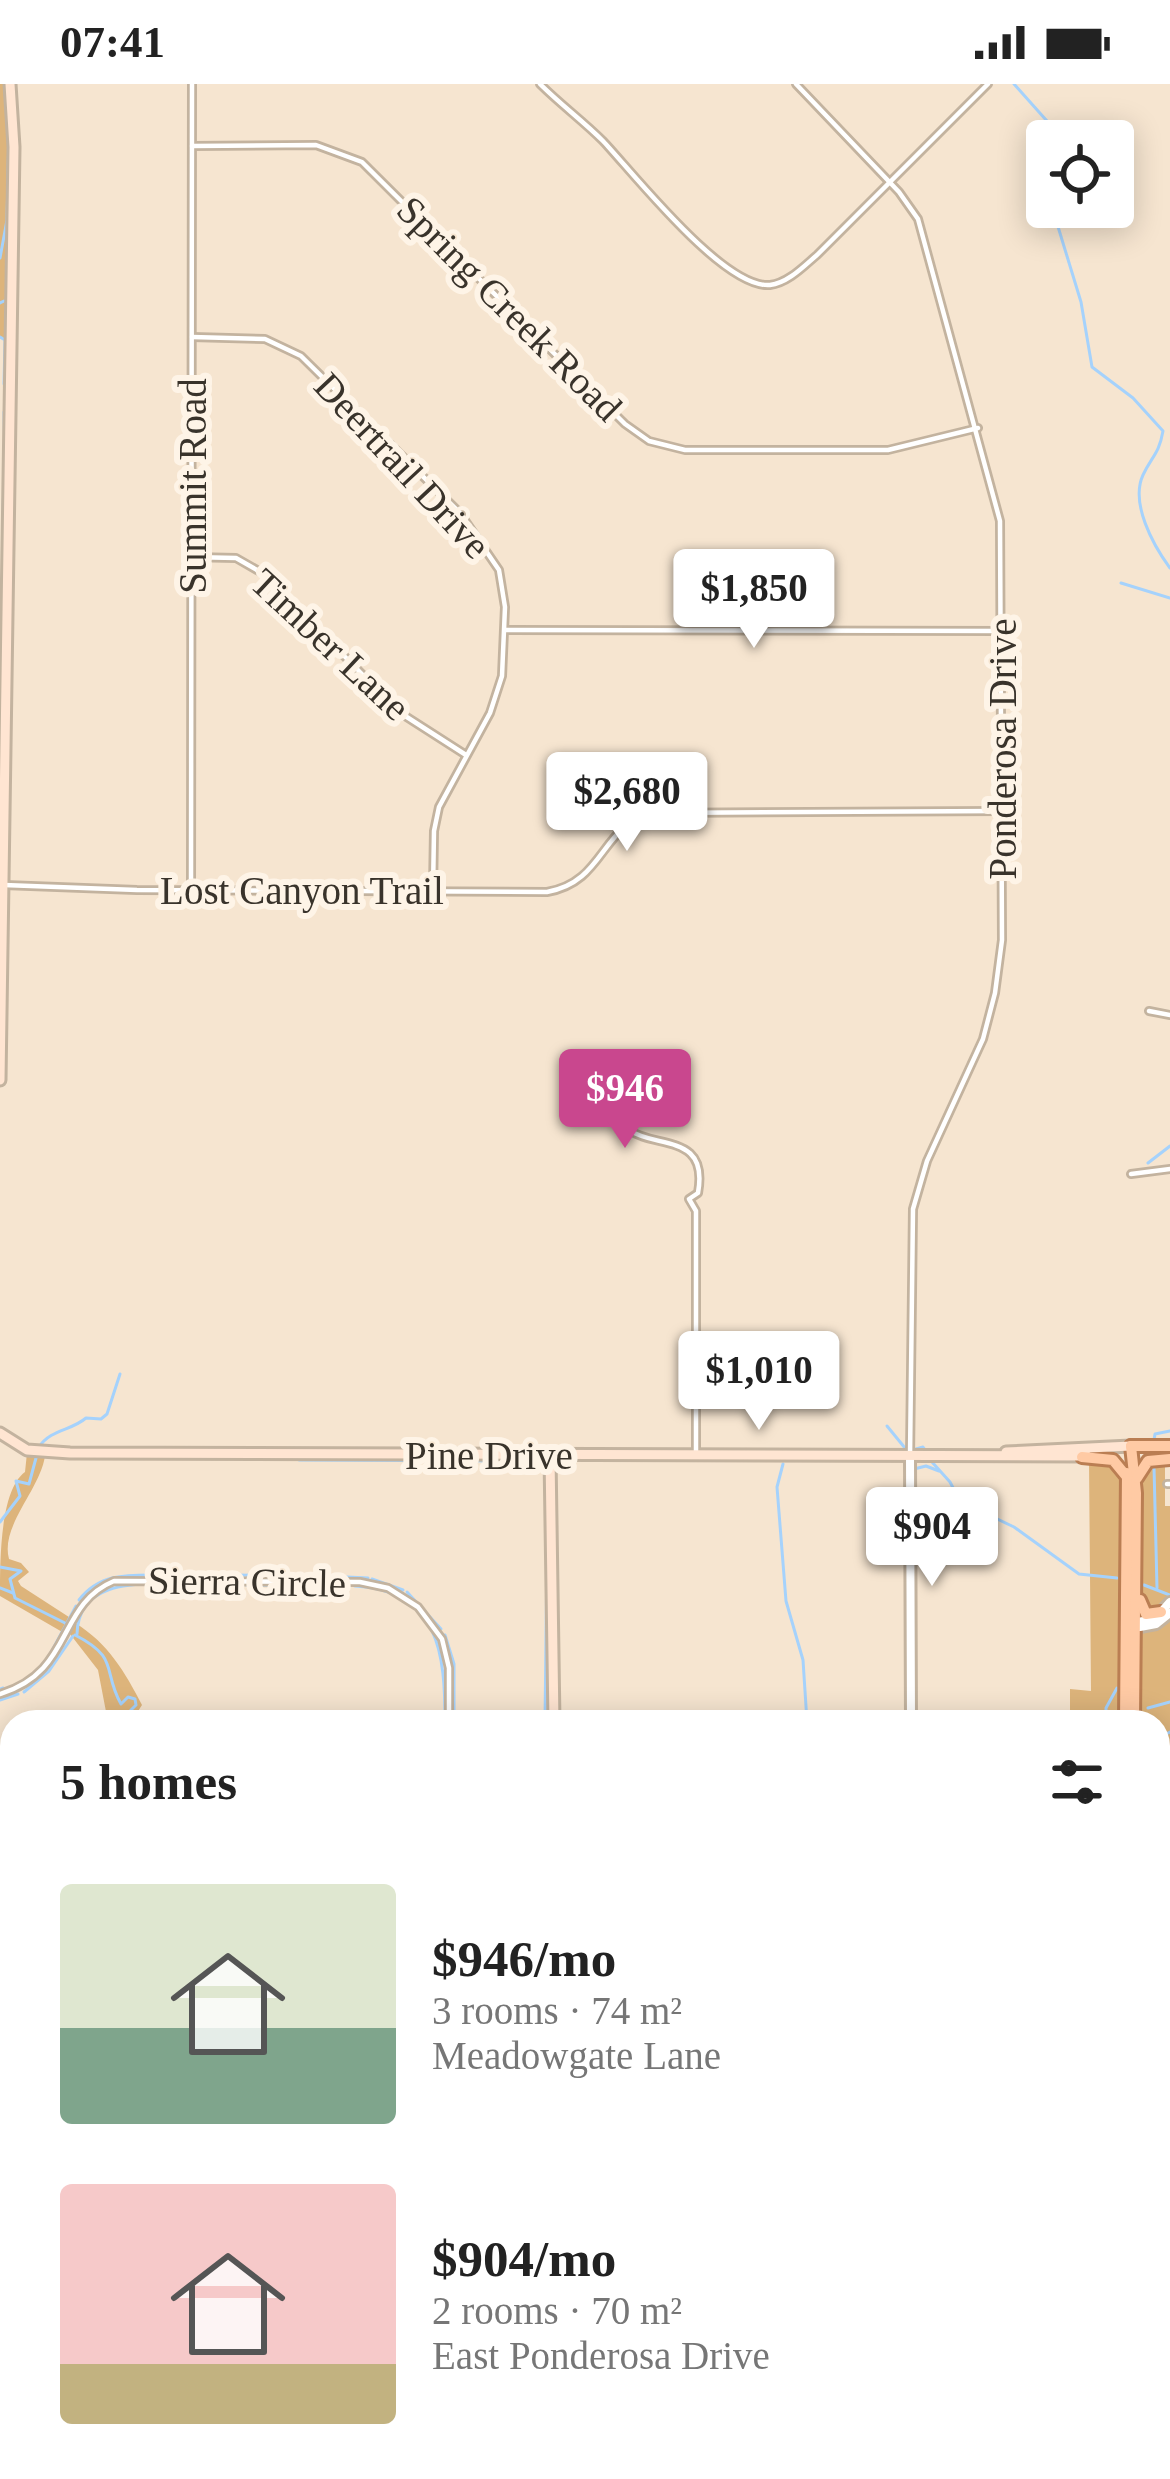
<!DOCTYPE html>
<html lang="en">
<head>
<meta charset="utf-8">
<style>
	:root { --surface:#fff; --page:#f6f6f6; --text:#222; --muted:#767676; --accent:#c9478e }
	body { margin:0; font-family:Georgia,serif; background:var(--page); color:var(--text); height:100vh; display:flex; flex-direction:column; font-size:45px; white-space:nowrap }
	* { box-sizing:border-box; margin:0 }
	p { font-size:39px; color:var(--muted) }
	.icon { flex:none; width:66px; height:66px; fill:none; stroke:currentColor; stroke-width:2; stroke-linecap:round; stroke-linejoin:round }
	.map { position:relative; flex:1; overflow:hidden }
	.details { position:absolute; left:0px; top:1626px; width:1170px; height:771px; display:flex; flex-direction:column; background:var(--surface); border-radius:36px 36px 0 0; box-shadow:0 6px 30px #0003 }
	.details>* { flex:none }
	.tools { position:absolute; left:1026px; top:36px; display:grid; gap:24px }
	.tools a { display:grid; place-items:center; width:108px; height:108px; border-radius:12px; background:var(--surface); box-shadow:0 6px 30px #0003; font-size:60px }
	.price { position:absolute; translate:-50% -102px; padding:0 27px; border-radius:12px; background:#fff; color:#222; font-size:39px; line-height:78px; filter:drop-shadow(0 3px 6px #0008) }
	.price::after { content:''; position:absolute; left:50%; top:72px; width:36px; height:27px; margin-left:-18px; background:inherit; clip-path:polygon(0 0,100% 0,50% 100%) }
	.price.current { background:var(--accent); color:#fff }
	ul { padding:0; list-style:none }
	li { display:flex; align-items:center; gap:36px; height:300px; padding:0 60px }
	li span { display:grid; place-items:center; flex:none; width:336px; height:240px; border-radius:12px; color:#555 }
	li>.icon { margin-inline-start:auto }
	span .icon { width:144px; height:144px; fill:#fffc; stroke-width:1 }
	li b { font-size:51px }
	h2 { display:flex; justify-content:space-between; align-items:center; height:144px; padding:0 60px; font-size:51px }
	.status { display:flex; justify-content:space-between; align-items:center; height:84px; padding:0 60px; background:var(--surface); direction:ltr }
	.status svg { height:33px; fill:currentColor }
	.map>svg:first-child { display:block }
	.commercial { fill:#f1d8cf }
	.green { fill:#ddb47b }
	.lines { fill:none; stroke-linecap:round; stroke-linejoin:round }
	.stream { stroke:#a5d2fc; stroke-width:3 }
	.minor-casing { stroke:#c3b39f; stroke-width:10 }
	.tertiary-casing { stroke:#c3b39f; stroke-width:14 }
	.secondary-casing { stroke:#c3b39f; stroke-width:15 }
	.primary-casing { stroke:#ba7e53; stroke-width:16 }
	.trunk-casing { stroke:#ba7e53; stroke-width:18 }
	.minor { stroke:#fff; stroke-width:4.5 }
	.tertiary { stroke:#fff; stroke-width:8 }
	.secondary { stroke:#ffe5d2; stroke-width:9 }
	.primary { stroke:#ffcaa4; stroke-width:10 }
	.trunk { stroke:#ffb886; stroke-width:12 }
	.labels { text-anchor:middle; stroke-width:12; stroke-linejoin:round; paint-order:stroke }
	.street-label { font-size:39px; fill:#39332b; stroke:#fef4e7 }
</style>
</head>
<body>
<div class="status"><b>07:41</b><svg viewBox="0 0 49 12"><path d="M0 12V9h3v3zM5 12V6h3v6zM10 12V3h3v9zM15 12V0h3v12zM26 1h20v11H26zM47 4h2v5h-2z"/></svg></div>
<div class="map">
<svg width="1170" height="2395" viewBox="0 0 1170 2395">
	<rect width="100%" height="100%" fill="#f6e5d0"/>
	<!-- commercial -->
	<g class="commercial">
		<polygon points="0,1947 12,1947 12,2335 0,2334"/>
		<polygon points="1170,2080 1170,2299 1158,2300 1158,2082"/>
		<polygon points="1170,2312 1170,2395 1109,2395 1109,2385 1158,2385 1158,2313"/>
		<polygon points="0,2348 12,2349 12,2385 80,2385 83,2395 0,2395"/>
		<polygon points="101,2385 333,2385 311,2395 105,2395"/>
		<polygon points="401,2385 549,2385 550,2391 548,2395 378,2395"/>
	</g>
	<!-- green -->
	<g class="green">
		<polygon points="0,0 7,0 11,21 7,254 0,254"/>
		<path d="M 27,1369 L 45,1372 C 40,1406 0,1442 9,1475 L 21,1479 L 29,1488 L 18,1497 L 21,1502 L 72,1535 L 64,1549 L 0,1512 C 0,1476 0,1406 25,1388 Z"/>
		<polygon points="1089,1376 1107,1377 1122,1388 1122,1638 1075,1638 1080,1629 1070,1628 1070,1605 1091,1607"/>
		<polygon points="1165,1380 1165,1422 1170,1422 1170,1513 1153,1529 1142,1520 1139,1393 1145,1382"/>
		<polygon points="1170,1533 1170,1669 1161,1669 1161,1757 1170,1758 1170,1768 1161,1765 1158,1757 1158,1638 1137,1638 1142,1549"/>
		<path d="M 75,1539 C 108,1559 125,1588 142,1621 L 131,1638 L 108,1638 L 98,1586 L 70,1550 Z"/>
		<polygon points="12,2220 12,2335 0,2334 0,2236"/>
		<polygon points="730,2385 854,2385 849,2395 669,2395 678,2391 729,2391"/>
	</g>
	<g class="lines">
		<!-- stream -->
		<g class="stream">
			<polyline points="1014,0 1055,46 1059,57"/>
			<path d="M 1052,123 L 1081,218 L 1092,283 L 1133,314 L 1163,347 C 1159,370 1152,372 1143,391 C 1130,419 1153,461 1170,484"/>
			<polyline points="0,174 7,136 9,49"/>
			<polyline points="0,219 4,217"/>
			<polyline points="0,253 5,256 4,300"/>
			<polyline points="4,328 5,373"/>
			<polyline points="3,440 4,381"/>
			<polyline points="1121,499 1170,514"/>
			<polyline points="0,534 3,478"/>
			<polyline points="0,687 2,565"/>
			<polyline points="1148,1079 1170,1062"/>
			<polyline points="887,1342 905,1364"/>
			<polyline points="1154,1356 1155,1350 1170,1347"/>
			<path d="M 39,1363 C 51,1345 71,1347 86,1334 L 101,1335 L 107,1330 L 120,1290"/>
			<polyline points="916,1365 923,1363 928,1370"/>
			<polyline points="299,1376 539,1377 544,1381 546,1403"/>
			<polyline points="932,1378 950,1398 960,1417 1014,1443 1079,1490 1117,1494"/>
			<polyline points="783,1380 777,1403 786,1517 803,1576 807,1638"/>
			<polyline points="1154,1383 1157,1504"/>
			<polyline points="914,1385 926,1382 939,1387"/>
			<polyline points="0,1438 20,1412 16,1397 29,1400 36,1374"/>
			<polyline points="0,1483 21,1487 10,1495 15,1514 65,1539"/>
			<polyline points="168,1491 220,1491"/>
			<polyline points="225,1491 320,1492"/>
			<polyline points="325,1492 368,1494"/>
			<polyline points="372,1495 403,1506"/>
			<polyline points="174,1501 221,1500"/>
			<polyline points="246,1501 320,1502"/>
			<polyline points="1144,1501 1170,1511"/>
			<path d="M 355,1502 C 440,1506 445,1571 445,1638"/>
			<polyline points="0,1504 13,1509"/>
			<polyline points="407,1508 441,1545"/>
			<path d="M 79,1516 C 101,1488 130,1491 163,1491"/>
			<path d="M 77,1550 C 78,1500 130,1499 167,1500"/>
			<path d="M 75,1551 C 120,1574 102,1586 121,1620 L 128,1613 L 135,1615 L 136,1621 L 124,1633 L 124,1638"/>
			<polyline points="445,1551 454,1580 454,1638"/>
			<polyline points="46,1578 76,1522"/>
			<polyline points="0,1605 3,1604"/>
			<polyline points="24,1608 49,1587 73,1552"/>
			<polyline points="0,1616 18,1610"/>
			<polyline points="1148,1624 1170,1618"/>
			<polyline points="1106,1637 1106,1624 1117,1604"/>
			<polyline points="545,1638 547,1471"/>
			<polyline points="1162,1652 1170,1648"/>
			<polyline points="0,1795 12,1793"/>
			<polyline points="0,1805 12,1802"/>
			<polyline points="1158,2285 1170,2282"/>
			<polyline points="543,2393 544,2385"/>
			<polyline points="765,2395 769,2385"/>
			<polyline points="1083,2395 1083,2385"/>
		</g>
		<!-- minor casing -->
		<g class="minor-casing">
			<g id="minor">
				<path d="M 540,0 C 560,20 583,37 603,57 C 634,90 724,205 770,201 C 788,199 804,182 817,171 L 988,0"/>
				<polyline points="796,0 899,108 918,135 1000,437 1002,856 995,909 983,955 927,1077 913,1125 910,1373"/>
				<polyline points="192,62 316,61 362,78 625,340 649,357 685,366 888,366 978,344"/>
				<polyline points="192,253 265,255 301,272 460,429 499,486 505,523 502,592 490,629 439,723 434,747 433,806"/>
				<polyline points="190,473 236,474 264,490 399,628 466,671"/>
				<polyline points="505,546 1002,547"/>
				<path d="M 4,801 L 137,806 L 547,808 C 605,798 600,742 652,729 L 1001,727"/>
				<polyline points="191,804 192,0"/>
				<polyline points="1149,927 1170,931"/>
				<path d="M 580,1001 C 606,1006 609,1031 629,1046 C 656,1065 709,1049 698,1109 L 689,1115 L 696,1127 L 696,1371"/>
				<polyline points="1131,1090 1170,1085"/>
				<polyline points="1167,1400 1170,1400"/>
				<path d="M 0,1610 C 74,1588 56,1521 114,1497 L 360,1498 L 388,1504 L 418,1523 L 442,1555 L 449,1584 L 449,1638"/>
				<polyline points="0,1800 12,1797"/>
				<polyline points="1158,1826 1170,1826"/>
				<polyline points="1158,1890 1170,1890"/>
				<polyline points="1158,1954 1170,1954"/>
				<polyline points="1158,2018 1170,2018"/>
				<polyline points="0,2231 12,2214"/>
				<polyline points="615,2385 615,2395"/>
				<polyline points="658,2385 666,2395"/>
				<polyline points="910,2385 911,2387"/>
				<polyline points="142,2395 166,2385"/>
			</g>
		</g>
		<!-- tertiary casing -->
		<g class="tertiary-casing">
			<g id="tertiary">
				<polyline points="910,1373 911,1638"/>
				<polyline points="1132,1539 1155,1535 1170,1518"/>
				<polyline points="1140,1543 1156,1540 1170,1529"/>
				<polyline points="1158,1769 1170,1771"/>
				<polyline points="1158,2306 1170,2305"/>
				<polyline points="855,2395 860,2385"/>
			</g>
		</g>
		<!-- secondary casing -->
		<g class="secondary-casing">
			<g id="secondary">
				<polyline points="0,996 14,63 10,0"/>
				<polyline points="0,1349 27,1366 70,1369 1087,1372"/>
				<polyline points="1006,1368 1131,1362"/>
				<polyline points="550,1372 554,1638"/>
				<polyline points="0,2337 12,2338"/>
				<polyline points="0,2346 12,2346"/>
				<polyline points="84,2385 89,2395"/>
				<polyline points="94,2385 98,2395"/>
				<polyline points="558,2385 559,2395"/>
			</g>
		</g>
		<!-- primary casing -->
		<g class="primary-casing">
			<g id="primary">
				<polyline points="1131,1362 1136,1409 1134,1638"/>
				<polyline points="1131,1362 1170,1362"/>
				<polyline points="1082,1373 1113,1376 1127,1393"/>
				<polyline points="1137,1394 1148,1377 1170,1375"/>
				<polyline points="1140,1516 1146,1530 1161,1528"/>
				<polyline points="1125,1638 1127,1389"/>
				<polyline points="1095,2385 1095,2395"/>
				<polyline points="1104,2385 1104,2395"/>
			</g>
		</g>
		<!-- trunk casing -->
		<g class="trunk-casing">
			<g id="trunk">
				<polyline points="1158,2059 1170,2056"/>
				<polyline points="1158,2073 1170,2070"/>
				<polyline points="325,2395 347,2385"/>
				<polyline points="361,2395 384,2385"/>
			</g>
		</g>
		<!-- minor -->
		<use href="#minor" class="minor"/>
		<!-- tertiary -->
		<use href="#tertiary" class="tertiary"/>
		<!-- secondary -->
		<use href="#secondary" class="secondary"/>
		<!-- primary -->
		<use href="#primary" class="primary"/>
		<!-- trunk -->
		<use href="#trunk" class="trunk"/>
	</g>
	<g class="labels">
		<!-- street labels -->
		<g class="street-label">
			<text transform="translate(510 224) rotate(45)" y="14">Spring Creek Road</text>
			<text transform="translate(403 381) rotate(47)" y="14">Deertrail Drive</text>
			<text transform="translate(192 402) rotate(-90)" y="14">Summit Road</text>
			<text transform="translate(331 560) rotate(43)" y="14">Timber Lane</text>
			<text transform="translate(1002 665) rotate(-90)" y="14">Ponderosa Drive</text>
			<text x="302" y="820">Lost Canyon Trail</text>
			<text x="489" y="1385">Pine Drive</text>
			<text transform="translate(247 1497) rotate(1)" y="14">Sierra Circle</text>
		</g>
	</g>
</svg>
<div class="tools">
<a><svg class="icon" aria-label="locate" viewBox="0 0 24 24"><circle cx="12" cy="12" r="6"/><path d="M12 2v4M12 18v4M2 12h4M18 12h4"/></svg></a>
</div>
<b class="price" style="left:754px;top:567px">$1,850</b>
<b class="price" style="left:627px;top:770px">$2,680</b>
<b class="price current" style="left:625px;top:1067px">$946</b>
<b class="price" style="left:759px;top:1349px">$1,010</b>
<b class="price" style="left:932px;top:1505px">$904</b>
<section class="details">
<h2>5 homes<svg class="icon" aria-label="filters" viewBox="0 0 24 24"><path d="M4 7h16M4 17h16"/><circle cx="9" cy="7" r="2"/><circle cx="15" cy="17" r="2"/></svg></h2>
<ul>
<li><span style="background:linear-gradient(#dfe7d0 60%,#7fa58c 0)"><svg class="icon" aria-label="home" viewBox="0 0 24 24"><path d="M3 11l9-7 9 7M6 9v11h12V9"/></svg></span><div><b>$946/mo</b><p>3 rooms · 74 m²</p><p>Meadowgate Lane</p></div></li>
<li><span style="background:linear-gradient(#f6c9c9 75%,#c2b280 0)"><svg class="icon" aria-label="home" viewBox="0 0 24 24"><path d="M3 11l9-7 9 7M6 9v11h12V9"/></svg></span><div><b>$904/mo</b><p>2 rooms · 70 m²</p><p>East Ponderosa Drive</p></div></li>
</ul>
</section>
</div>
</body>
</html>
